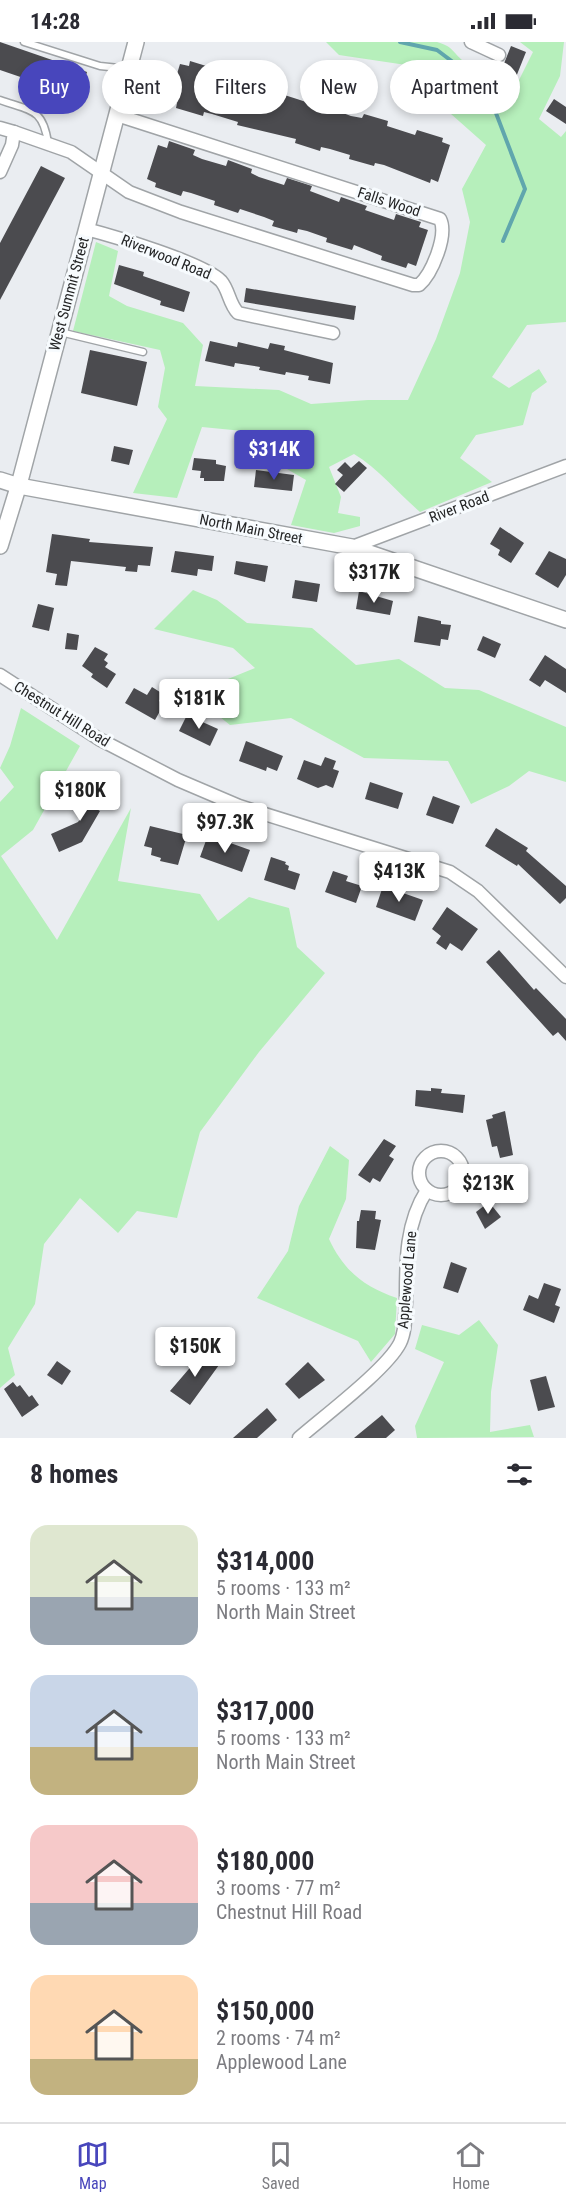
<!DOCTYPE html>
<html lang="en">
<head>
<meta charset="utf-8">
<style>
	:root { --surface:#fff; --page:#f7f7f7; --text:#2b2b33; --muted:#7c7c81; --line:#e1e1e2; --accent:#4846bc }
	body { margin:0; font-family:"Roboto Condensed",sans-serif; background:var(--page); color:var(--text); height:100vh; display:flex; flex-direction:column; font-size:22px; white-space:nowrap }
	* { box-sizing:border-box; margin:0 }
	p { font-size:20px; color:var(--muted) }
	.icon { flex:none; width:33px; height:33px; fill:none; stroke:currentColor; stroke-width:2; stroke-linecap:round; stroke-linejoin:round }
	.map { position:relative; height:1396px; overflow:hidden }
	.panel { display:flex; flex-direction:column; background:var(--surface); flex:1 }
	.panel>* { flex:none }
	.top-card { position:absolute; left:18px; top:18px; width:531px; height:54px; display:flex; gap:12px }
	.price { position:absolute; translate:-50% -51px; padding:0 14px; border-radius:6px; background:#fff; color:#222; font-size:20px; line-height:39px; filter:drop-shadow(0 2px 3px #0008) }
	.price::after { content:''; position:absolute; left:50%; top:36px; width:18px; height:14px; margin-left:-9px; background:inherit; clip-path:polygon(0 0,100% 0,50% 100%) }
	.price.selected { background:var(--accent); color:#fff }
	ul { padding:0; list-style:none }
	li { display:flex; align-items:center; gap:18px; height:150px; padding:0 30px }
	li span { display:grid; place-items:center; flex:none; width:168px; height:120px; border-radius:18px; color:#555 }
	li>.icon { margin-inline-start:auto }
	span .icon { width:72px; height:72px; fill:#fffc; stroke-width:1 }
	li b { font-size:26px }
	h2 { display:flex; justify-content:space-between; align-items:center; height:72px; padding:0 30px; font-size:26px }
	.pill { padding:0 21px; border-radius:27px; background:var(--surface); box-shadow:0 3px 9px #0003; font-size:21px; line-height:54px }
	.pill.selected { background:var(--accent); color:#fff }
	.status { display:flex; justify-content:space-between; align-items:center; height:42px; padding:0 30px; background:var(--surface); direction:ltr }
	.status svg { height:16px; fill:currentColor }
	.dock { display:flex; justify-content:space-around; align-items:center; height:84px; border-top:2px solid var(--line); background:var(--surface); font-size:16px; color:var(--muted) }
	.dock a { display:grid; justify-items:center; gap:3px }
	.dock .selected { color:var(--accent) }
	.map>svg:first-child { display:block }
	.green { fill:#b6efbb }
	.lines { fill:none; stroke-linecap:round; stroke-linejoin:round }
	.stream { stroke:#60a6ad; stroke-width:4 }
	.building { fill:#4b4b4f }
	.service-casing { stroke:#a0a4a7; stroke-width:9 }
	.minor-casing { stroke:#a0a4a7; stroke-width:15 }
	.tertiary-casing { stroke:#a0a4a7; stroke-width:18 }
	.service { stroke:#fff; stroke-width:6 }
	.minor { stroke:#fff; stroke-width:12 }
	.tertiary { stroke:#fff; stroke-width:15 }
	.labels { text-anchor:middle; stroke-width:6; stroke-linejoin:round; paint-order:stroke }
	.street-label { font-size:15px; fill:#242526; stroke:#f7fbfe }
</style>
</head>
<body>
<div class="status"><b>14:28</b><svg viewBox="0 0 49 12"><path d="M0 12V9h3v3zM5 12V6h3v6zM10 12V3h3v9zM15 12V0h3v12zM26 1h20v11H26zM47 4h2v5h-2z"/></svg></div>
<div class="map">
<svg width="566" height="1396" viewBox="0 0 566 1396">
	<rect width="100%" height="100%" fill="#eaedf1"/>
	<!-- green -->
	<g class="green">
		<path d="M 326,0 L 437,0 C 455,5 452,11 466,21 C 484,34 498,34 519,38 L 533,10 L 520,0 L 564,0 L 560,34 L 539,77 L 561,95 L 566,89 L 566,280 L 527,283 L 492,335 L 509,346 L 539,327 L 547,340 L 532,351 L 523,383 L 476,393 L 460,416 L 492,440 L 420,470 C 398,451 379,427 354,412 L 329,425 L 341,455 L 338,471 L 360,475 L 360,484 L 334,491 L 291,483 L 306,438 L 280,423 L 251,416 L 243,389 L 202,385 L 177,456 L 133,451 L 167,377 L 158,365 L 165,326 L 160,308 L 73,289 L 96,200 L 118,209 L 109,254 L 127,264 L 183,281 L 203,303 L 195,344 L 279,348 L 311,362 L 368,358 L 408,358 L 436,297 L 460,231 L 470,180 L 462,147 L 486,103 L 451,72 L 433,27 L 339,13 Z"/>
		<polygon points="193,548 217,558 247,581 312,586 356,623 399,617 445,646 479,648 566,685 566,740 529,729 509,744 471,762 448,719 364,716 291,676 230,683 191,652 255,626 233,606 154,587"/>
		<polygon points="21,666 80,704 33,788 1,814 57,898 131,766 118,839 200,852 218,879 249,855 289,866 297,905 325,931 259,1010 200,1090 177,1176 137,1169 118,1191 80,1156 44,1202 35,1262 8,1306 15,1333 0,1346 0,760 14,745 0,726 10,704"/>
		<path d="M 330,1104 L 349,1118 L 346,1157 L 329,1197 C 344,1229 364,1245 397,1256 L 395,1292 L 371,1320 L 358,1299 L 257,1256 L 288,1209 L 299,1164 Z"/>
		<polygon points="479,1278 498,1303 491,1350 490,1390 530,1383 534,1395 417,1396 415,1384 444,1320 415,1307 422,1283 459,1293"/>
	</g>
	<g class="lines">
		<!-- stream -->
		<polyline class="stream" points="400,0 437,8 486,45 525,147 503,199"/>
	</g>
	<!-- building -->
	<g class="building">
		<polygon points="0,0 87,30 79,55 0,28"/>
		<polygon points="511,4 526,10 516,35 501,29"/>
		<polygon points="190,19 216,27 215,32 249,43 250,38 276,45 275,50 297,57 306,60 308,55 333,62 332,67 351,74 362,76 364,72 388,79 387,84 415,93 417,88 443,96 442,100 450,103 438,140 431,137 430,141 384,123 375,121 374,124 349,117 350,113 330,107 321,105 320,109 295,101 296,97 237,83 238,80 212,72 204,70 203,74 176,66 177,61 169,58 180,22 189,24"/>
		<polygon points="554,57 566,65 566,82 546,69"/>
		<polygon points="169,99 195,108 193,113 202,117 226,124 228,118 252,127 251,131 259,135 284,143 287,136 312,144 310,149 339,160 341,155 367,164 365,168 394,178 396,172 421,180 419,185 428,188 416,224 408,221 406,226 381,218 382,214 354,203 352,208 326,200 327,196 307,189 298,187 297,191 272,184 274,179 264,175 240,167 238,171 214,163 215,159 191,151 183,149 181,154 155,145 156,141 147,137 158,103 167,106"/>
		<polygon points="41,124 65,136 0,258 0,201"/>
		<polygon points="119,223 144,230 143,234 190,250 184,270 160,263 161,259 114,242"/>
		<polygon points="246,246 356,264 354,278 244,260"/>
		<polygon points="210,299 237,305 238,300 268,307 270,301 285,304 284,308 333,321 330,342 308,338 309,334 286,330 285,333 259,328 260,325 235,321 234,325 205,319"/>
		<polygon points="90,308 147,320 137,364 81,351"/>
		<polygon points="114,404 133,408 129,423 111,419"/>
		<polygon points="194,416 216,418 216,422 226,424 224,439 204,439 204,436 200,436 201,429 192,428"/>
		<polygon points="359,419 367,426 344,450 335,442 343,433 337,428 345,420 351,426"/>
		<polygon points="256,428 294,433 292,449 254,445"/>
		<polygon points="500,485 524,501 511,521 498,513 500,508 490,502"/>
		<polygon points="52,492 90,497 89,500 153,505 150,524 138,523 137,530 125,529 126,525 71,519 67,544 55,543 57,532 46,530"/>
		<polygon points="175,509 214,514 212,529 198,527 197,534 171,530"/>
		<polygon points="549,509 566,517 566,533 558,546 535,532"/>
		<polygon points="236,519 268,524 265,540 234,532"/>
		<polygon points="295,538 320,542 317,560 292,556"/>
		<polygon points="359,549 393,559 390,573 356,567"/>
		<polygon points="38,562 54,566 49,589 32,585"/>
		<polygon points="418,574 441,579 441,582 451,583 448,598 441,597 440,604 414,600"/>
		<polygon points="67,591 79,593 77,608 65,607"/>
		<polygon points="483,594 501,602 495,616 477,608"/>
		<polygon points="95,605 108,612 104,618 108,621 105,625 116,632 107,646 91,635 93,632 82,624"/>
		<polygon points="545,613 566,627 566,651 545,638 540,645 529,638"/>
		<polygon points="152,645 163,652 159,659 164,662 155,678 125,661 134,646 147,653"/>
		<polygon points="187,673 218,687 210,704 179,689"/>
		<polygon points="246,699 283,714 277,729 267,725 266,729 239,719"/>
		<polygon points="325,715 336,719 333,727 339,729 333,746 326,743 318,746 297,737 304,718 321,724"/>
		<polygon points="370,740 403,751 398,767 365,757"/>
		<polygon points="90,743 104,751 95,766 100,769 82,800 59,810 51,792 78,780 86,768 78,763"/>
		<polygon points="433,754 460,764 453,782 426,773"/>
		<polygon points="150,784 187,793 178,823 160,819 161,816 151,813 152,806 144,804"/>
		<polygon points="496,786 528,806 526,809 566,844 566,856 560,862 518,822 517,824 485,804"/>
		<polygon points="208,793 250,808 242,830 200,815"/>
		<polygon points="271,815 286,820 285,822 289,824 288,828 300,832 295,848 264,838"/>
		<polygon points="333,829 348,834 346,839 362,844 356,861 325,850"/>
		<polygon points="383,844 423,858 415,879 376,865"/>
		<polygon points="447,865 478,887 462,909 450,901 446,908 436,901 441,894 432,887"/>
		<polygon points="499,908 534,948 536,946 566,977 566,999 558,990 553,994 486,920"/>
		<polygon points="431,1046 442,1047 441,1051 465,1053 463,1071 415,1064 416,1048 431,1049"/>
		<polygon points="505,1069 513,1113 500,1116 497,1104 492,1105 486,1078 493,1076 492,1073"/>
		<polygon points="384,1097 396,1104 389,1114 394,1117 380,1140 373,1136 370,1141 358,1133"/>
		<polygon points="489,1160 501,1175 485,1187 476,1170"/>
		<polygon points="361,1168 376,1169 375,1177 381,1178 375,1208 356,1206 357,1179 359,1179"/>
		<polygon points="451,1220 467,1226 458,1251 443,1246"/>
		<polygon points="544,1241 561,1247 555,1263 560,1265 554,1281 523,1268 529,1253 538,1257"/>
		<polygon points="198,1308 219,1323 190,1363 170,1349 194,1321 190,1318"/>
		<polygon points="57,1319 71,1329 62,1343 47,1333"/>
		<polygon points="308,1320 325,1338 299,1357 285,1342"/>
		<polygon points="546,1334 555,1365 538,1369 530,1338"/>
		<polygon points="13,1340 17,1345 20,1343 29,1355 32,1353 39,1363 22,1375 4,1347"/>
		<polygon points="267,1366 277,1378 257,1396 233,1396"/>
		<polygon points="382,1373 395,1388 386,1396 354,1396"/>
	</g>
	<g class="lines">
		<!-- service casing -->
		<g class="service-casing">
			<g id="service">
				<polyline points="24,0 100,24 128,27"/>
				<path d="M 0,58 C 31,69 43,66 48,101"/>
				<polyline points="60,290 143,310"/>
			</g>
		</g>
		<!-- minor casing -->
		<g class="minor-casing">
			<g id="minor">
				<polyline points="471,0 499,13"/>
				<polyline points="0,86 14,90 12,103 0,130"/>
				<path d="M 14,90 L 71,110 L 129,150 L 181,170 L 413,243 L 419,243 C 432,232 448,193 440,177 L 117,73"/>
				<path d="M 86,187 C 113,194 204,221 221,239 C 229,248 229,262 238,271 L 333,291"/>
				<polyline points="352,505 566,424"/>
				<polyline points="0,633 99,697 178,738 239,764 450,830 478,849 566,935"/>
				<circle cx="441" cy="1131" r="22"/>
				<path d="M 299,1396 C 323,1375 387,1327 400,1301 C 406,1289 405,1273 406,1260 C 406,1221 405,1182 427,1148"/>
			</g>
		</g>
		<!-- tertiary casing -->
		<g class="tertiary-casing">
			<g id="tertiary">
				<polyline points="0,438 19,444 352,505 566,578"/>
				<polyline points="0,504 20,439 136,0"/>
			</g>
		</g>
		<!-- service -->
		<use href="#service" class="service"/>
		<!-- minor -->
		<use href="#minor" class="minor"/>
		<!-- tertiary -->
		<use href="#tertiary" class="tertiary"/>
	</g>
	<g class="labels">
		<!-- street labels -->
		<g class="street-label">
			<text transform="translate(389 160) rotate(18)" y="5">Falls Wood</text>
			<text transform="translate(166 215) rotate(22)" y="5">Riverwood Road</text>
			<text transform="translate(69 252) rotate(-75)" y="5">West Summit Street</text>
			<text transform="translate(459 465) rotate(-21)" y="5">River Road</text>
			<text transform="translate(251 487) rotate(11)" y="5">North Main Street</text>
			<text transform="translate(62 672) rotate(32)" y="5">Chestnut Hill Road</text>
			<text transform="translate(407 1238) rotate(-85)" y="5">Applewood Lane</text>
		</g>
	</g>
</svg>
<b class="price selected" style="left:274px;top:439px">$314K</b>
<b class="price" style="left:374px;top:562px">$317K</b>
<b class="price" style="left:199px;top:688px">$181K</b>
<b class="price" style="left:80px;top:780px">$180K</b>
<b class="price" style="left:225px;top:812px">$97.3K</b>
<b class="price" style="left:399px;top:861px">$413K</b>
<b class="price" style="left:488px;top:1173px">$213K</b>
<b class="price" style="left:195px;top:1336px">$150K</b>
<div class="top-card">
<a class="pill selected">Buy</a>
<a class="pill">Rent</a>
<a class="pill">Filters</a>
<a class="pill">New</a>
<a class="pill">Apartment</a>
</div>
</div>
<section class="panel">
<h2>8 homes<svg class="icon" aria-label="filters" viewBox="0 0 24 24"><path d="M4 7h16M4 17h16"/><circle cx="9" cy="7" r="2"/><circle cx="15" cy="17" r="2"/></svg></h2>
<ul>
<li><span style="background:linear-gradient(#dfe7d0 60%,#9aa5b1 0)"><svg class="icon" aria-label="home" viewBox="0 0 24 24"><path d="M3 11l9-7 9 7M6 9v11h12V9"/></svg></span><div><b>$314,000</b><p>5 rooms · 133 m²</p><p>North Main Street</p></div></li>
<li><span style="background:linear-gradient(#c9d6e8 60%,#c2b280 0)"><svg class="icon" aria-label="home" viewBox="0 0 24 24"><path d="M3 11l9-7 9 7M6 9v11h12V9"/></svg></span><div><b>$317,000</b><p>5 rooms · 133 m²</p><p>North Main Street</p></div></li>
<li><span style="background:linear-gradient(#f6c9c9 65%,#9aa5b1 0)"><svg class="icon" aria-label="home" viewBox="0 0 24 24"><path d="M3 11l9-7 9 7M6 9v11h12V9"/></svg></span><div><b>$180,000</b><p>3 rooms · 77 m²</p><p>Chestnut Hill Road</p></div></li>
<li><span style="background:linear-gradient(#ffd9b3 70%,#c2b280 0)"><svg class="icon" aria-label="home" viewBox="0 0 24 24"><path d="M3 11l9-7 9 7M6 9v11h12V9"/></svg></span><div><b>$150,000</b><p>2 rooms · 74 m²</p><p>Applewood Lane</p></div></li>
</ul>
</section>
<nav class="dock">
<a class="selected"><svg class="icon" aria-label="map" viewBox="0 0 24 24"><path d="M3 6l6-2 6 2 6-2v14l-6 2-6-2-6 2zM9 4v14M15 6v14"/></svg>Map</a>
<a><svg class="icon" aria-label="saved" viewBox="0 0 24 24"><path d="M7 4h10v16l-5-4-5 4z"/></svg>Saved</a>
<a><svg class="icon" aria-label="home" viewBox="0 0 24 24"><path d="M3 11l9-7 9 7M6 9v11h12V9"/></svg>Home</a>
</nav>
</body>
</html>
